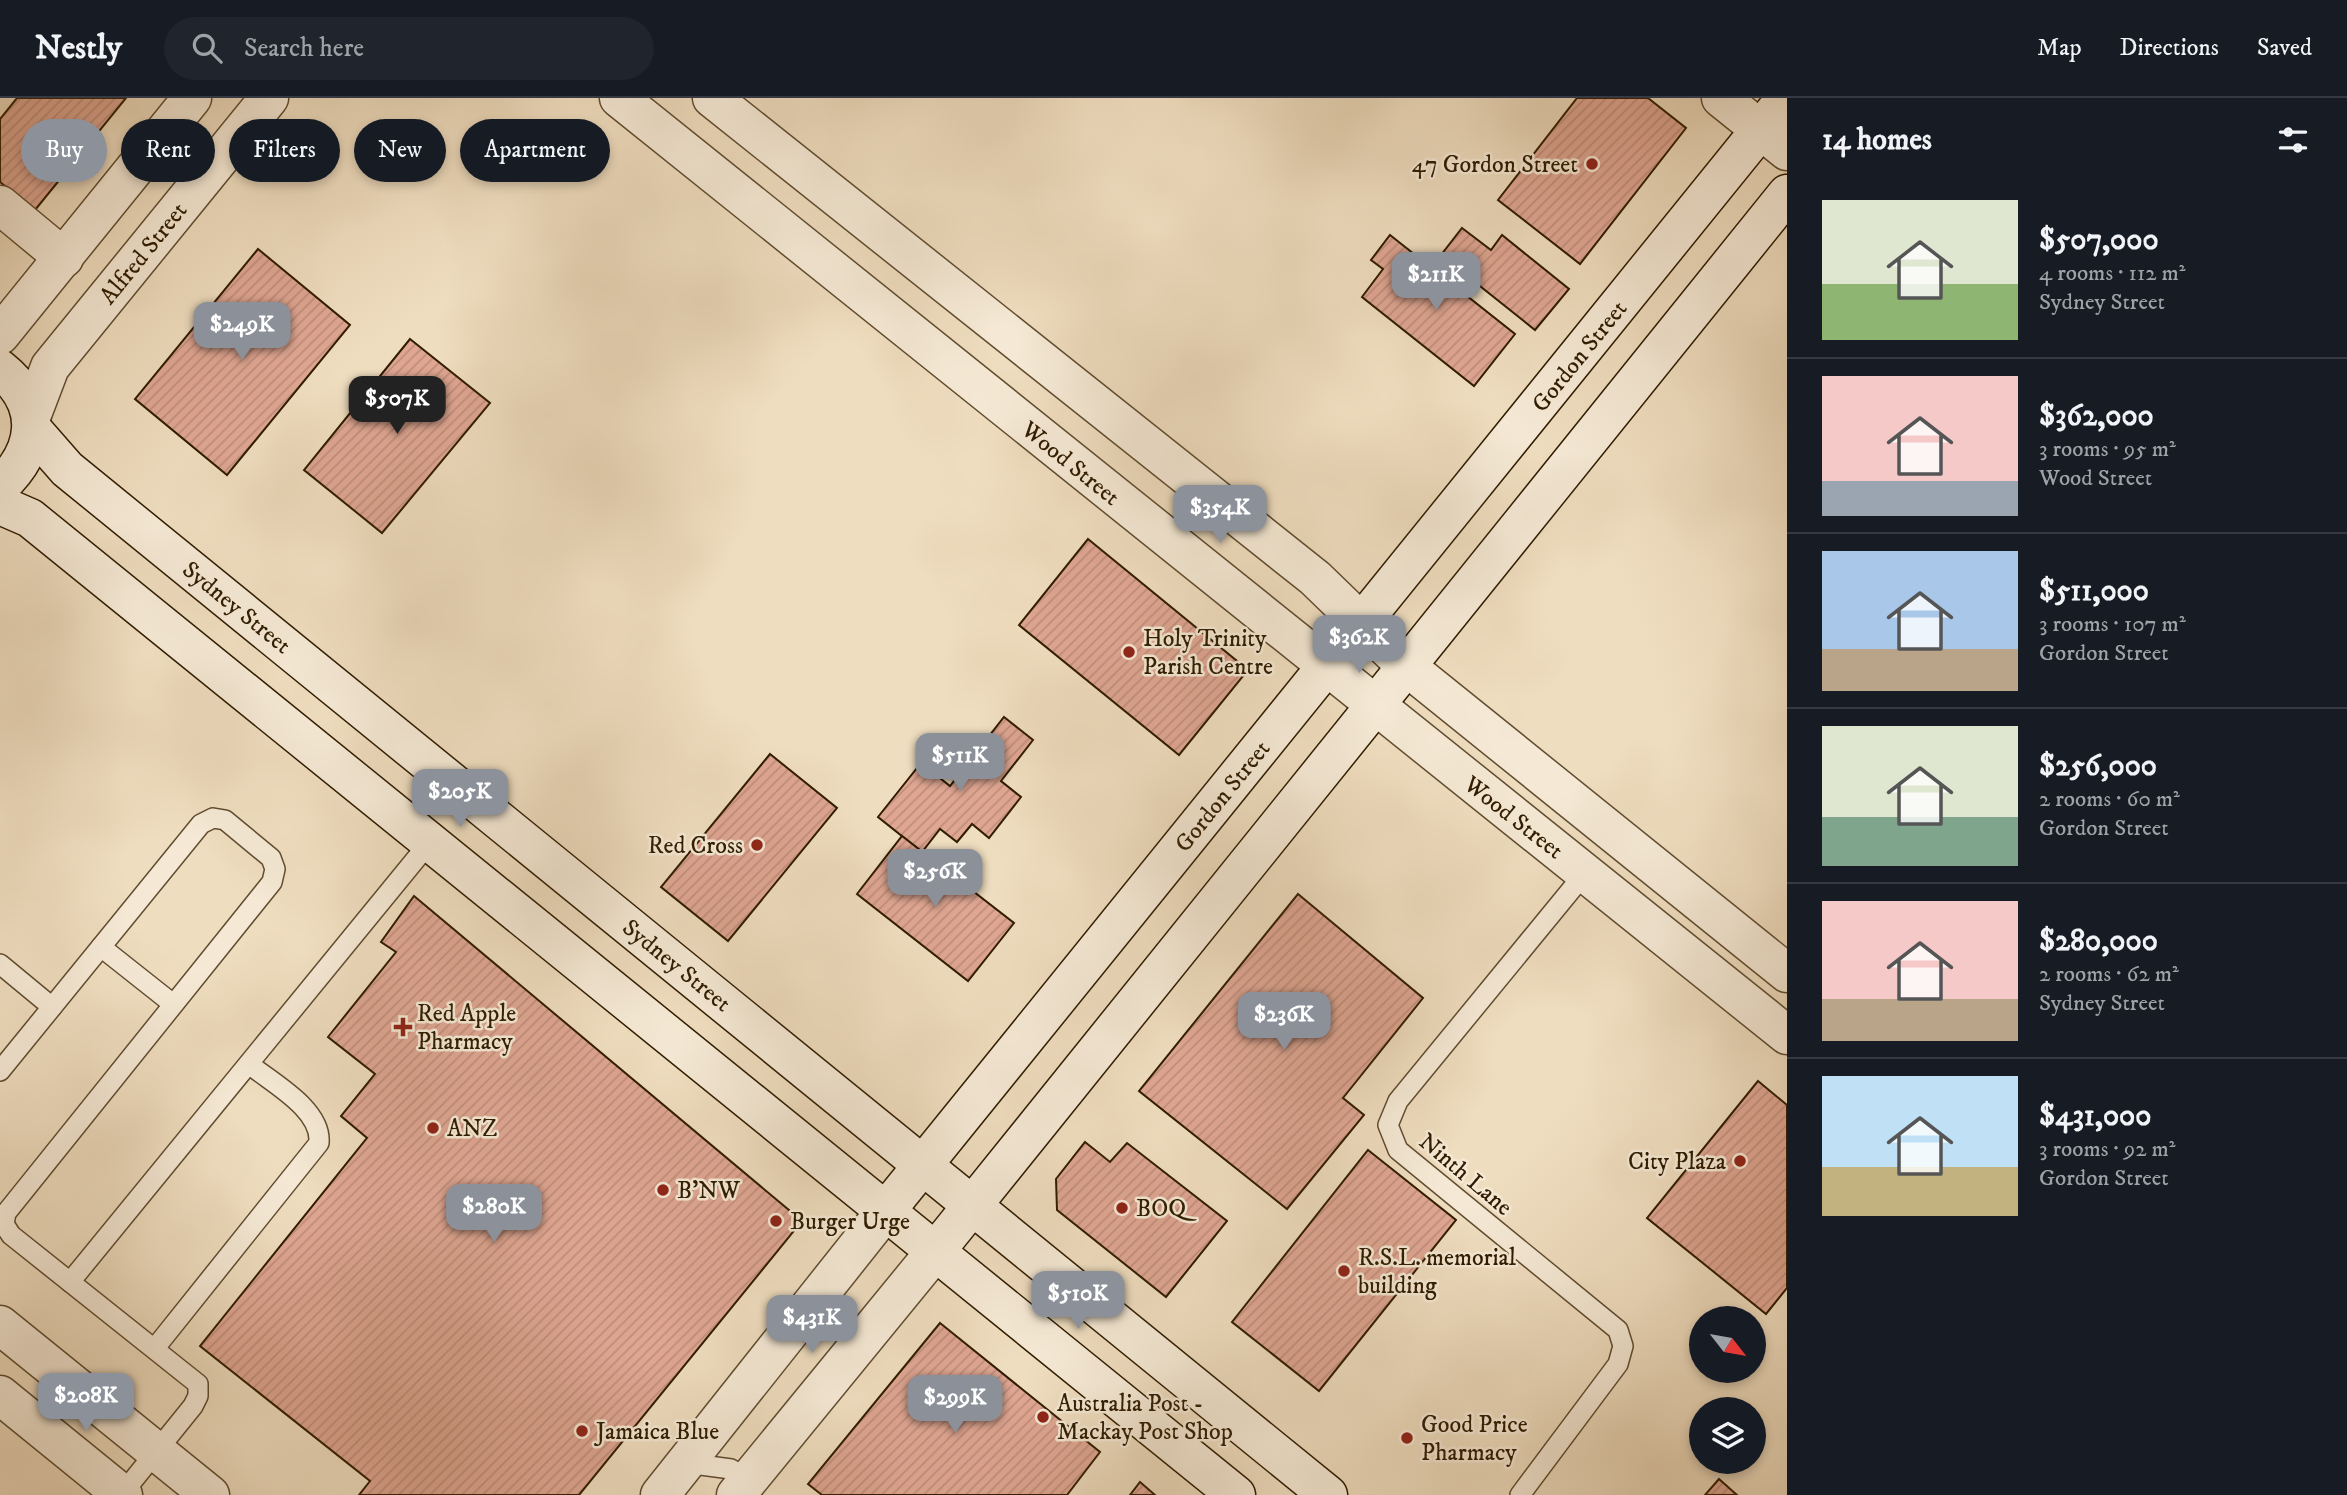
<!DOCTYPE html>
<html lang="en">
<head>
<meta charset="utf-8">
<style>
	:root { --surface:#171b24; --page:#20242c; --text:#f1f3f6; --muted:#9ea1a6; --line:#363941; --accent:#8c9099 }
	body { margin:0; font-family:"IM FELL DW Pica",serif; background:var(--page); color:var(--text); height:100vh; display:flex; flex-direction:column; font-size:26px; white-space:nowrap }
	* { box-sizing:border-box; margin:0 }
	p { font-size:23px; color:var(--muted) }
	.icon { flex:none; width:38px; height:38px; fill:none; stroke:currentColor; stroke-width:2; stroke-linecap:round; stroke-linejoin:round }
	.map { position:relative; flex:1; overflow:hidden }
	.drawer { display:flex; flex-direction:column; background:var(--surface); width:560px }
	.drawer>* { flex:none }
	.hud { position:absolute; left:21px; top:21px; width:665px; height:63px; display:flex; gap:14px }
	.needle { width:46px; rotate:121deg }
	.controls { position:absolute; left:1689px; top:1208px; display:grid; gap:14px }
	.controls a { display:grid; place-items:center; width:77px; height:77px; border-radius:50%; background:var(--surface); box-shadow:0 4px 10px #0003; font-size:35px }
	.price { position:absolute; translate:-50% -60px; padding:0 16px; border-radius:14px; background:var(--accent); color:#fff; font-size:23px; line-height:46px; filter:drop-shadow(0 2px 4px #0008) }
	.price::after { content:''; position:absolute; left:50%; top:42px; width:21px; height:16px; margin-left:-10px; background:inherit; clip-path:polygon(0 0,100% 0,50% 100%) }
	.price.on { background:#222; color:#fff }
	ul { padding:0; list-style:none }
	li { display:flex; align-items:center; gap:21px; height:175px; padding:0 35px }
	li+li { border-top:2px solid var(--line) }
	li span { display:grid; place-items:center; flex:none; width:196px; height:140px; border-radius:0px; color:#555 }
	li>.icon { margin-inline-start:auto }
	span .icon { width:84px; height:84px; fill:#fffc; stroke-width:1 }
	li b { font-size:30px }
	h2 { display:flex; justify-content:space-between; align-items:center; height:84px; padding:0 35px; font-size:30px }
	.tag { padding:0 24px; border-radius:32px; background:var(--surface); box-shadow:0 4px 10px #0003; font-size:24px; line-height:63px }
	.tag.on { background:var(--accent); color:#fff }
	header { display:flex; align-items:center; gap:42px; box-sizing:border-box; height:98px; padding:0 35px; background:var(--surface); border-bottom:2px solid var(--line) }
	header strong { font-size:33px }
	nav { display:flex; gap:38px; margin-inline-start:auto; font-size:24px }
	.search { width:490px; height:63px; background:var(--page); display:flex; align-items:center; gap:18px; box-sizing:border-box; padding:0 24px; border-radius:38px; color:var(--muted); font-size:26px }
	main { display:flex; flex:1; min-height:0 }
	.map>svg:first-child { display:block }
	.building { fill:url(#building-hatch); stroke:#301c00; stroke-width:2 }
	.lines { fill:none; stroke-linecap:round; stroke-linejoin:round }
	.service-casing { stroke:#604c30; stroke-width:22 }
	.minor-casing { stroke:#604c30; stroke-width:41 }
	.tertiary-casing { stroke:#604c30; stroke-width:41 }
	.secondary-casing { stroke:#301c00; stroke-width:41 }
	.service { stroke:#f5e9d5; stroke-width:19 }
	.minor { stroke:#f5e9d5; stroke-width:38 }
	.tertiary { stroke:#f5e9d5; stroke-width:38 }
	.secondary { stroke:#f5e9d5; stroke-width:38 }
	.poi-dot { fill:#8f2418; stroke:#f5e9d5; stroke-width:2.5 }
	.labels { text-anchor:middle; stroke-width:5; stroke-linejoin:round; paint-order:stroke }
	.poi-label { font-size:24px; fill:#301c00; stroke:#f5e9d5; text-anchor:start }
	.street-label { font-size:24px; fill:#301c00; stroke:#f5e9d5 }
</style>
</head>
<body>
<header>
<strong>Nestly</strong>
<div class="search"><svg class="icon" aria-label="search" viewBox="0 0 24 24"><circle cx="10" cy="10" r="6"/><path d="M15 15l6 6"/></svg>Search here</div>
<nav><a>Map</a><a>Directions</a><a>Saved</a></nav>
</header>
<main>
<div class="map">
<svg width="1787" height="1397" viewBox="0 0 1787 1397">
	<defs>
		<pattern id="building-hatch" width="6" height="6" patternUnits="userSpaceOnUse" patternTransform="scale(1.75)"><rect width="6" height="6" fill="#dfa692"/><path d="M-1 1l2-2M0 6l6-6M5 7l2-2" fill="none" stroke="#c08e7c"/></pattern>
	</defs>
	<rect width="100%" height="100%" fill="#efddbf"/>
	<filter id="stains"><feTurbulence type="fractalNoise" baseFrequency=".00286" numOctaves="4"/><feColorMatrix values="0 0 0 0 .2 0 0 0 0 .09 0 0 0 0 .02 0 0 0 .5 -.17"/></filter>
	<radialGradient id="worn" r=".72"><stop offset=".6" stop-color="#630" stop-opacity="0"/><stop offset="1" stop-color="#630" stop-opacity=".3"/></radialGradient>
	<!-- building -->
	<g class="building">
		<polygon points="17,0 126,0 35,112 0,84 0,21"/>
		<polygon points="1577,0 1648,0 1686,30 1580,166 1498,102"/>
		<polygon points="1462,130 1491,152 1502,137 1569,191 1535,232 1441,157"/>
		<polygon points="1390,137 1515,236 1474,288 1362,199 1383,171 1371,162"/>
		<polygon points="258,151 350,227 227,377 135,301"/>
		<polygon points="410,241 490,305 382,435 304,372"/>
		<polygon points="1088,441 1248,572 1179,657 1019,527"/>
		<polygon points="1004,619 1033,642 1001,683 1021,699 989,740 972,726 957,744 940,731 922,754 878,719 921,665 950,688"/>
		<polygon points="770,656 837,710 728,843 661,789"/>
		<polygon points="902,738 1014,825 968,883 857,796"/>
		<polygon points="1298,796 1423,900 1343,1000 1364,1017 1287,1111 1139,993"/>
		<polygon points="414,798 802,1123 579,1397 359,1397 370,1383 200,1248 367,1040 341,1018 375,976 328,939 396,854 381,844"/>
		<polygon points="1758,983 1787,1007 1787,1190 1766,1216 1647,1120"/>
		<polygon points="1085,1044 1110,1064 1127,1045 1227,1123 1166,1199 1057,1112 1056,1081"/>
		<polygon points="1368,1052 1456,1122 1319,1293 1232,1224"/>
		<polygon points="940,1225 1100,1354 1067,1397 822,1397 808,1386"/>
		<polygon points="1719,1381 1737,1397 1705,1397"/>
		<polygon points="1140,1384 1155,1397 1130,1397"/>
	</g>
	<g class="lines">
		<!-- service casing -->
		<g class="service-casing">
			<g id="service">
				<polyline points="101,849 173,906"/>
				<polyline points="0,866 52,909"/>
				<polyline points="0,973 201,726 213,720 225,722 271,760 275,771 272,784 6,1115 4,1126 11,1137 198,1286 198,1298 193,1308 122,1396"/>
				<polyline points="70,1184 429,745"/>
				<path d="M 155,1250 L 319,1045 C 322,1011 272,985 249,966"/>
				<polyline points="686,1365 731,1371 749,1381"/>
				<polyline points="1520,1397 1618,1266 1623,1248 1618,1232 1398,1052 1388,1027 1398,1003 1585,775"/>
			</g>
		</g>
		<!-- minor casing -->
		<g class="minor-casing">
			<polyline id="minor" points="0,107 64,160"/>
		</g>
		<!-- tertiary casing -->
		<g class="tertiary-casing">
			<g id="tertiary">
				<polyline points="619,0 1787,937"/>
				<polyline points="712,0 1315,480 1406,568 1787,875"/>
				<polyline points="1721,0 1787,53"/>
				<polyline points="0,237 192,0"/>
				<polyline points="31,319 50,269 269,0"/>
				<polyline points="0,1227 210,1397"/>
				<polyline points="0,1297 123,1397"/>
				<polyline points="660,1397 884,1115"/>
				<polyline points="736,1397 934,1155"/>
			</g>
		</g>
		<!-- secondary casing -->
		<g class="secondary-casing">
			<g id="secondary">
				<path d="M 0,271 C 44,306 39,352 0,388"/>
				<polyline points="32,331 67,371 1328,1397"/>
				<polyline points="0,407 30,420 1236,1397"/>
				<polyline points="884,1115 1786,0"/>
				<polyline points="934,1155 1787,96"/>
			</g>
		</g>
		<!-- service -->
		<use href="#service" class="service"/>
		<!-- minor -->
		<use href="#minor" class="minor"/>
		<!-- tertiary -->
		<use href="#tertiary" class="tertiary"/>
		<!-- secondary -->
		<use href="#secondary" class="secondary"/>
	</g>
	<!-- markers -->
	<g class="poi-dot">
		<circle cx="1592" cy="66" r="7"/>
		<circle cx="1129" cy="554" r="7"/>
		<circle cx="757" cy="747" r="7"/>
		<path d="M399.5 918.5h7v7h7v7h-7v7h-7v-7h-7v-7h7z"/>
		<circle cx="433" cy="1030" r="7"/>
		<circle cx="1740" cy="1063" r="7"/>
		<circle cx="663" cy="1092" r="7"/>
		<circle cx="1122" cy="1110" r="7"/>
		<circle cx="776" cy="1123" r="7"/>
		<circle cx="1344" cy="1173" r="7"/>
		<circle cx="1043" cy="1319" r="7"/>
		<circle cx="582" cy="1333" r="7"/>
		<circle cx="1407" cy="1340" r="7"/>
	</g>
	<g class="labels">
		<!-- poi labels -->
		<g class="poi-label">
			<text x="1578" y="74" text-anchor="end">47 Gordon Street</text>
			<text x="1143" y="548">Holy Trinity<tspan x="1143" dy="28">Parish Centre</tspan></text>
			<text x="743" y="755" text-anchor="end">Red Cross</text>
			<text x="417" y="923">Red Apple<tspan x="417" dy="28">Pharmacy</tspan></text>
			<text x="447" y="1038">ANZ</text>
			<text x="1726" y="1071" text-anchor="end">City Plaza</text>
			<text x="677" y="1100">B'NW</text>
			<text x="1136" y="1118">BOQ</text>
			<text x="790" y="1131">Burger Urge</text>
			<text x="1358" y="1167">R.S.L. memorial<tspan x="1358" dy="28">building</tspan></text>
			<text x="1057" y="1313">Australia Post -<tspan x="1057" dy="28">Mackay Post Shop</tspan></text>
			<text x="1421" y="1334">Good Price<tspan x="1421" dy="28">Pharmacy</tspan></text>
			<text x="596" y="1341">Jamaica Blue</text>
		</g>
		<!-- street labels -->
		<g class="street-label">
			<text transform="translate(143 155) rotate(-51)" y="8">Alfred Street</text>
			<text transform="translate(1579 258) rotate(-51)" y="8">Gordon Street</text>
			<text transform="translate(1071 365) rotate(39)" y="8">Wood Street</text>
			<text transform="translate(237 509) rotate(39)" y="8">Sydney Street</text>
			<text transform="translate(1222 698) rotate(-51)" y="8">Gordon Street</text>
			<text transform="translate(1514 719) rotate(38)" y="8">Wood Street</text>
			<text transform="translate(677 867) rotate(39)" y="8">Sydney Street</text>
			<text transform="translate(1466 1076) rotate(40)" y="8">Ninth Lane</text>
		</g>
	</g>
	<rect width="100%" height="100%" filter="url(#stains)"/>
	<rect width="100%" height="100%" fill="url(#worn)"/>
</svg>
<div class="controls">
<a><svg class="needle" viewBox="-14 -14 28 28"><path d="M0-13l5 13h-10z" fill="#e53935"/><path d="M0 13l5-13h-10z" fill="#9ea1a6"/></svg></a>
<a><svg class="icon" aria-label="layers" viewBox="0 0 24 24"><path d="M12 4l9 5-9 5-9-5zM3 14l9 5 9-5"/></svg></a>
</div>
<b class="price" style="left:1436px;top:214px">$211K</b>
<b class="price" style="left:242px;top:264px">$249K</b>
<b class="price on" style="left:397px;top:338px">$507K</b>
<b class="price" style="left:1220px;top:447px">$354K</b>
<b class="price" style="left:1359px;top:577px">$362K</b>
<b class="price" style="left:960px;top:695px">$511K</b>
<b class="price" style="left:460px;top:731px">$205K</b>
<b class="price" style="left:935px;top:811px">$256K</b>
<b class="price" style="left:1284px;top:954px">$236K</b>
<b class="price" style="left:494px;top:1146px">$280K</b>
<b class="price" style="left:1078px;top:1233px">$510K</b>
<b class="price" style="left:812px;top:1257px">$431K</b>
<b class="price" style="left:86px;top:1335px">$208K</b>
<b class="price" style="left:955px;top:1337px">$299K</b>
<div class="hud">
<a class="tag on">Buy</a>
<a class="tag">Rent</a>
<a class="tag">Filters</a>
<a class="tag">New</a>
<a class="tag">Apartment</a>
</div>
</div>
<section class="drawer">
<h2>14 homes<svg class="icon" aria-label="filters" viewBox="0 0 24 24"><path d="M4 7h16M4 17h16"/><circle cx="9" cy="7" r="2"/><circle cx="15" cy="17" r="2"/></svg></h2>
<ul>
<li><span style="background:linear-gradient(#dfe7d0 60%,#8fb573 0)"><svg class="icon" aria-label="home" viewBox="0 0 24 24"><path d="M3 11l9-7 9 7M6 9v11h12V9"/></svg></span><div><b>$507,000</b><p>4 rooms · 112 m²</p><p>Sydney Street</p></div></li>
<li><span style="background:linear-gradient(#f6c9c9 75%,#9aa5b1 0)"><svg class="icon" aria-label="home" viewBox="0 0 24 24"><path d="M3 11l9-7 9 7M6 9v11h12V9"/></svg></span><div><b>$362,000</b><p>3 rooms · 95 m²</p><p>Wood Street</p></div></li>
<li><span style="background:linear-gradient(#a9c7e8 70%,#b9a48a 0)"><svg class="icon" aria-label="home" viewBox="0 0 24 24"><path d="M3 11l9-7 9 7M6 9v11h12V9"/></svg></span><div><b>$511,000</b><p>3 rooms · 107 m²</p><p>Gordon Street</p></div></li>
<li><span style="background:linear-gradient(#dfe7d0 65%,#7fa58c 0)"><svg class="icon" aria-label="home" viewBox="0 0 24 24"><path d="M3 11l9-7 9 7M6 9v11h12V9"/></svg></span><div><b>$256,000</b><p>2 rooms · 60 m²</p><p>Gordon Street</p></div></li>
<li><span style="background:linear-gradient(#f6c9c9 70%,#b9a48a 0)"><svg class="icon" aria-label="home" viewBox="0 0 24 24"><path d="M3 11l9-7 9 7M6 9v11h12V9"/></svg></span><div><b>$280,000</b><p>2 rooms · 62 m²</p><p>Sydney Street</p></div></li>
<li><span style="background:linear-gradient(#bfe0f5 65%,#c2b280 0)"><svg class="icon" aria-label="home" viewBox="0 0 24 24"><path d="M3 11l9-7 9 7M6 9v11h12V9"/></svg></span><div><b>$431,000</b><p>3 rooms · 92 m²</p><p>Gordon Street</p></div></li>
</ul>
</section>
</main>
</body>
</html>
